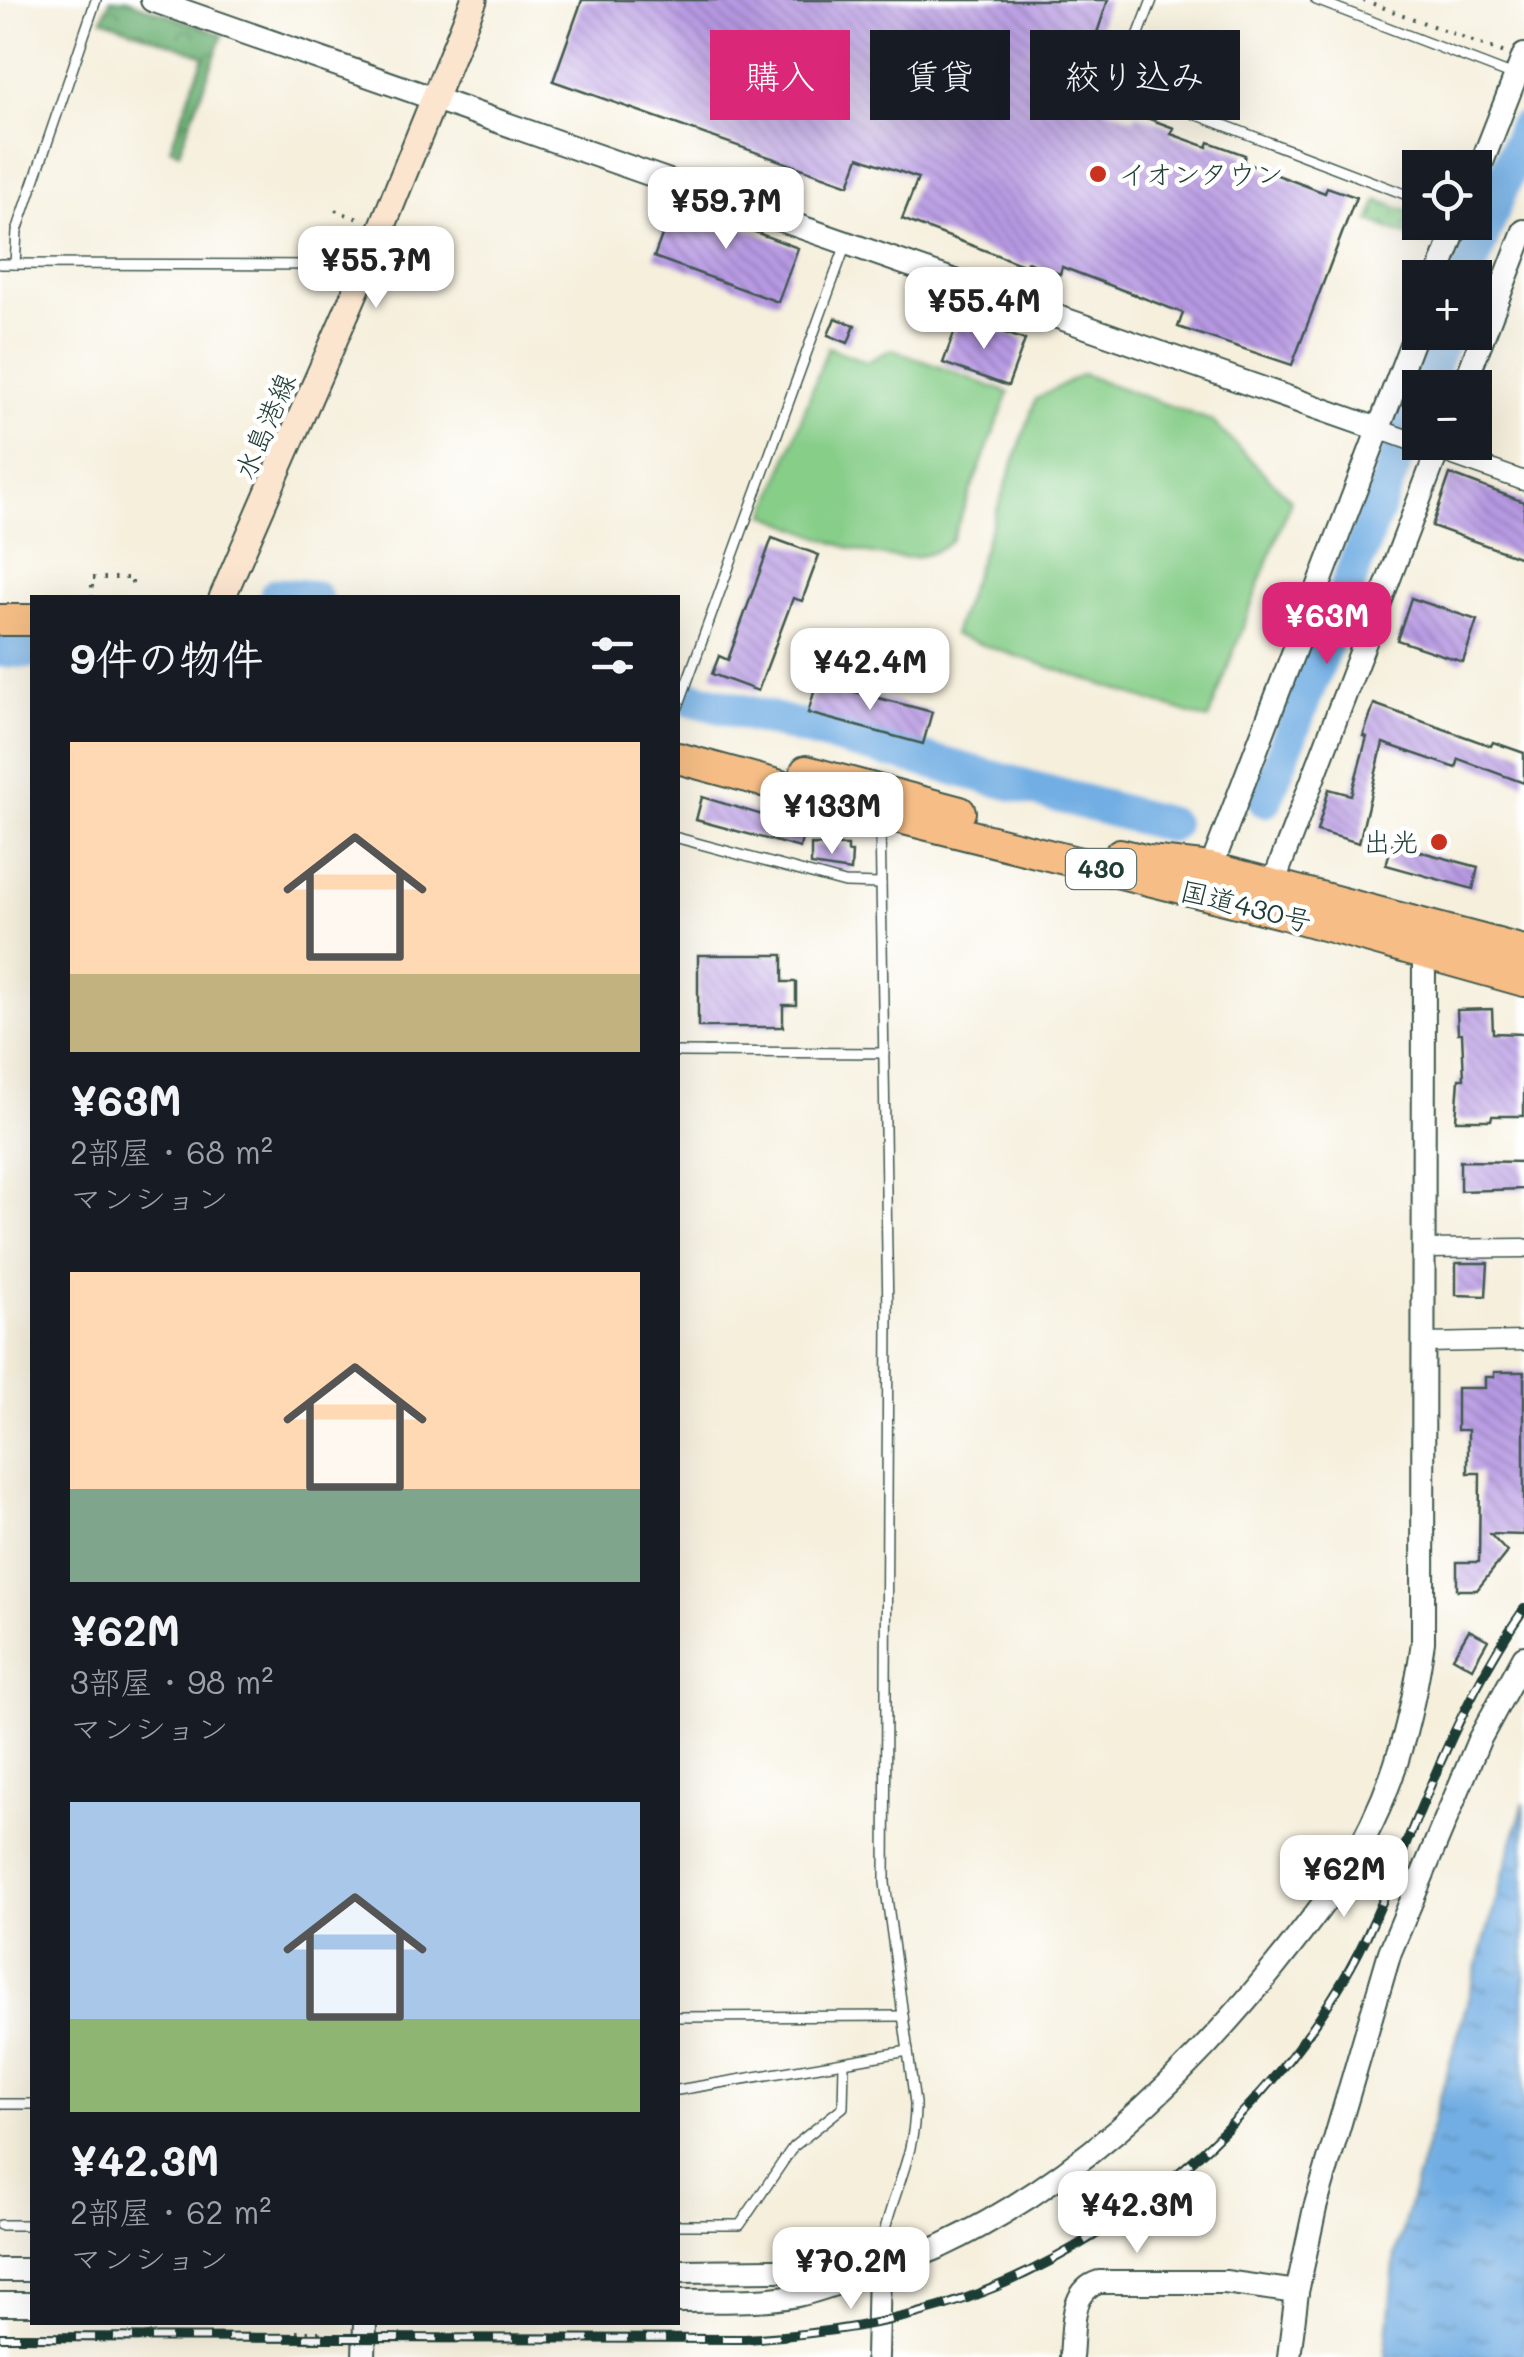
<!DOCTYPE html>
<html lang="ja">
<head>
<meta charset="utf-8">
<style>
	:root { --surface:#171b24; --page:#242831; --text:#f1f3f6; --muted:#9ea1a6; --accent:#db2777 }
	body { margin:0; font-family:Mali,"Klee One",sans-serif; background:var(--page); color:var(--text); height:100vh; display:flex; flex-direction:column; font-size:38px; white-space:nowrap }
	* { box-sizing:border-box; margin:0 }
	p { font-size:32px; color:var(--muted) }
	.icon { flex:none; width:55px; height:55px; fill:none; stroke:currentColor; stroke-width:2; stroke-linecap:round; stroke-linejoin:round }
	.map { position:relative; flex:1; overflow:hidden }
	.panel { position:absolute; left:30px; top:595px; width:650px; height:1730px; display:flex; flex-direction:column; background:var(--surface); border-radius:0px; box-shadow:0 10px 40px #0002 }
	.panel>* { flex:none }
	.banner { position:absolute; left:710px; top:30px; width:662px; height:90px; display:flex; gap:20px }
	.buttons { position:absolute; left:1402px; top:150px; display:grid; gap:20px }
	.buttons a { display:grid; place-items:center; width:90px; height:90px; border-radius:0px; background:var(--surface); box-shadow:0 10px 40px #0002; font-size:50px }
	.price { position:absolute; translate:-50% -85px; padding:0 22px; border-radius:20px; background:#fff; color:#222; font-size:32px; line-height:65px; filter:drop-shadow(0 2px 5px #0008) }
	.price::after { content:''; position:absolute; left:50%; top:60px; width:30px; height:22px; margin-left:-15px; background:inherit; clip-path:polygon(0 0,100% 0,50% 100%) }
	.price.active { background:var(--accent); color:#fff }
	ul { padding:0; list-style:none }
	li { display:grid; align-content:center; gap:20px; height:530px; padding:0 40px }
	li span { display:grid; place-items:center; height:310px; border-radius:0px; color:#555 }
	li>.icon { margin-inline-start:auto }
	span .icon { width:180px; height:180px; fill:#fffc; stroke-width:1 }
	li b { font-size:42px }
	h2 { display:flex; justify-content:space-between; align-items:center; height:120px; padding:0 40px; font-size:42px }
	.pill { padding:0 35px; border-radius:0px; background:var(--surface); box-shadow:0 10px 40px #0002; font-size:35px; line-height:90px }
	.pill.active { background:var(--accent); color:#fff }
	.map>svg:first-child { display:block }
	.green { fill:url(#green-dots); stroke:#53865e; stroke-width:2.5 }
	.forest { fill:url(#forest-crowns); stroke:#467754; stroke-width:2.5 }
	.pitch { fill:#87ce89; stroke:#53865e; stroke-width:2.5 }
	.water { fill:url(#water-ripples); stroke:#48768c; stroke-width:2.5 }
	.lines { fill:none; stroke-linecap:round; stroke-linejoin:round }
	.stream { stroke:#72aee3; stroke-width:6 }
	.river { stroke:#72aee3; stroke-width:35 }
	.building { fill:url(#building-back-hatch) }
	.service-casing { stroke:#3f584d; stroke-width:12 }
	.minor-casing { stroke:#3f584d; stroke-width:21 }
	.tertiary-casing { stroke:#3f584d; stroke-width:26 }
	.secondary-casing { stroke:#3f584d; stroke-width:29 }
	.trunk-casing { stroke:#3f584d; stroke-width:34 }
	.path { stroke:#3f584d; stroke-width:4; stroke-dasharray:2.5 8; stroke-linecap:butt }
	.service { stroke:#fff; stroke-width:9 }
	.minor { stroke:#fff; stroke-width:18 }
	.tertiary { stroke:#fff; stroke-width:22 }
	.secondary { stroke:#fbe5cf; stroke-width:25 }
	.trunk { stroke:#f6be86; stroke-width:30 }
	.rail-casing { stroke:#1f3d34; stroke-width:10 }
	.rail { stroke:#fff; stroke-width:6; stroke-dasharray:19; stroke-linecap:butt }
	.poi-dot { fill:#c8321e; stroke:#fff; stroke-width:4 }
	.labels { text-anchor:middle; stroke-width:9; stroke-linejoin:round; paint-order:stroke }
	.shield { fill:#fff; stroke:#627771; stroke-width:2.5 }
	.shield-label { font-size:25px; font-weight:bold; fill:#1f3d34 }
	.poi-label { font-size:28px; fill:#1f3d34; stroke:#fff; text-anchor:start }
	.street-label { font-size:28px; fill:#1f3d34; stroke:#fff }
</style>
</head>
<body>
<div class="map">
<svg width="1524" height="2357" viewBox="0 0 1524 2357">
	<defs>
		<pattern id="green-dots" width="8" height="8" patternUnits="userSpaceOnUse" patternTransform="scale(2.5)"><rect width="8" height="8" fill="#87ce89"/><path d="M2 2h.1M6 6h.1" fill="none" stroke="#6ea871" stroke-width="1.8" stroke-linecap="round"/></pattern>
		<pattern id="forest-crowns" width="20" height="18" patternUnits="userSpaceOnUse" patternTransform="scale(2.5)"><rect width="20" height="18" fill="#6db175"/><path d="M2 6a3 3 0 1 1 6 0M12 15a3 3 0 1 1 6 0" fill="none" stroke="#599161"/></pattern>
		<pattern id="water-ripples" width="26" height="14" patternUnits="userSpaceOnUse" patternTransform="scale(2.5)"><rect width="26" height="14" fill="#72aee3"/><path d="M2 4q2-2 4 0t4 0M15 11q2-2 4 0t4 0" fill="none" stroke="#5d8fb9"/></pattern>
		<pattern id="building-back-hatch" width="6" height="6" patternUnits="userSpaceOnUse" patternTransform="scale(2.5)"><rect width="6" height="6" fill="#b799e3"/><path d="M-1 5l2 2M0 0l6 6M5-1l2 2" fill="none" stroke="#947eb9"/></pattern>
	</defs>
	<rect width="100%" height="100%" fill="#fff"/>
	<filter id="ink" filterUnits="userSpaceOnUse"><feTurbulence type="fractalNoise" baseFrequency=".01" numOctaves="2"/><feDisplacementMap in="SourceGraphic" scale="20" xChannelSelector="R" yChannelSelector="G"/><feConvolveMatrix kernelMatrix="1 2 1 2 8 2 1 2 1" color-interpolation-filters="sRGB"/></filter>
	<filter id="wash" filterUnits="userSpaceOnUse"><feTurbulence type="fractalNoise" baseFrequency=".0048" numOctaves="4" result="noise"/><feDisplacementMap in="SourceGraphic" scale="40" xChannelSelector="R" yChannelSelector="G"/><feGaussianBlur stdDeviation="2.25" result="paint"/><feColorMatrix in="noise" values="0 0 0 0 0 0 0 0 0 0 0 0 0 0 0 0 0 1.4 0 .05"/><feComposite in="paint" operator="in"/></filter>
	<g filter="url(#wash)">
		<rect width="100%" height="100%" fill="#f5efdc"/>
		<!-- green -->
		<polygon class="green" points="1378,200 1420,216 1420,222 1434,223 1426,243 1370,221"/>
		<!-- forest -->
		<polygon class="forest" points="110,0 127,0 223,35 179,152 170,148 204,56 102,19"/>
		<!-- pitch -->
		<g class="pitch">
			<path d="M 828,347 L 866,362 L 892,349 L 1009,393 L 951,541 C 903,583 817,534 766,515 Z"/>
			<polygon points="1082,374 1212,421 1291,500 1208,720 953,635 1036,399"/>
		</g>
		<!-- water -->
		<polygon class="water" points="1524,1802 1524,2357 1385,2357 1395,2256"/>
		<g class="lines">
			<!-- stream -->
			<g class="stream">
				<polyline points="1475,288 1524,163"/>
				<polyline points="1436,388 1457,332"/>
				<polyline points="0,663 32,663"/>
				<polyline points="678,710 1166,839"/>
				<polyline points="1274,804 1420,428"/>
			</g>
			<!-- river -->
			<g class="river">
				<polyline points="1466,278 1524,129"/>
				<polyline points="1424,388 1445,332"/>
				<polyline points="277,595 315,598"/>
				<polyline points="0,650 32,651"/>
				<polyline points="678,694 1170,825"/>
				<polyline points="1265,800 1420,397"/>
			</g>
		</g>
		<g id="blocks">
			<!-- building -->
			<g class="building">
				<polygon points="582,0 1108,0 1083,75 1089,89 1084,100 1135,119 1136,114 1174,128 1171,134 1207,147 1209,142 1245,155 1243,162 1325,193 1327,187 1356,197 1292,365 1178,327 1183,313 1062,267 1060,274 1027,262 1026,266 902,219 918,178 859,157 849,185 553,81"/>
				<polygon points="674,202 798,248 778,302 654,257"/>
				<polygon points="960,317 1025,340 1008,386 943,363"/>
				<polygon points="835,318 855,325 848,343 828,335"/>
				<polygon points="1450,474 1524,502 1524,559 1432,526"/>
				<polygon points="772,538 819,555 802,601 793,598 758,691 712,674 719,656 728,660"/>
				<polygon points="1411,598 1477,620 1463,662 1397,640"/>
				<polygon points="817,682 932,712 923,744 808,713"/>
				<polygon points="1374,704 1491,746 1493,742 1524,753 1524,783 1459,759 1456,768 1383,743 1359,843 1317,831 1329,789 1351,795 1367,737 1363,736"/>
				<polygon points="702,797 789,823 789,819 805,822 800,848 696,820"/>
				<polygon points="1392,844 1478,867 1473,889 1386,865"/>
				<polygon points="811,845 848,846 848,852 852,852 851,871 811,865"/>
				<polygon points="698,955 783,955 783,982 796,982 796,1005 783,1005 783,1027 698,1027"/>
				<polygon points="1492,1009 1493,1033 1524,1034 1524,1116 1492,1116 1491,1120 1456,1120 1459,1079 1464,1079 1462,1033 1458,1033 1457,1010"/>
				<polygon points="1460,1161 1524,1162 1524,1189 1460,1191"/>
				<polygon points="1456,1263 1488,1263 1486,1296 1456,1295"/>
				<polygon points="1494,1372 1524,1372 1524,1535 1490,1534 1507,1552 1477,1590 1457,1590 1457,1562 1479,1562 1480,1473 1468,1473 1468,1430 1457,1430 1457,1388 1485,1388 1485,1377 1494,1377"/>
				<polygon points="1469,1630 1488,1640 1472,1668 1453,1657"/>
			</g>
		</g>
	</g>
	<g filter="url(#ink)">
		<use href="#blocks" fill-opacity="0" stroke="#3f584d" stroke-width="2.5"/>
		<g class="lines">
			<!-- service casing -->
			<g class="service-casing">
				<g id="service">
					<polyline points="1152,0 1119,85 1420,200"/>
					<polyline points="1316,0 1514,76"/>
					<polyline points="0,264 362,265"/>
					<polyline points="15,264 17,231 96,0"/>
					<polyline points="678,707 845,247"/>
					<polyline points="678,838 845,883 881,884"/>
					<polyline points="678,1052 884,1053"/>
					<polyline points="678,2017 903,2016"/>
					<polyline points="678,2090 908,2051"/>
					<polyline points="0,2104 32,2104"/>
					<polyline points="0,2225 32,2225"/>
					<polyline points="678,2225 740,2225 793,2147 843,2107 844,2063"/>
					<path d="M 879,2265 C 884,2204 916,2164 915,2103 L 885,1883 L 888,1315 L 880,819"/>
				</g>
			</g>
			<!-- minor casing -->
			<g class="minor-casing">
				<g id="minor">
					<polyline points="1378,429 1524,481"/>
					<polyline points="1423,1249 1524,1248"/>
					<polyline points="1425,1343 1524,1341"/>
				</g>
			</g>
			<!-- tertiary casing -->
			<g class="tertiary-casing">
				<g id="tertiary">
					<polyline points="152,0 1378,429"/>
					<polyline points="1475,180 1524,55"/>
					<polyline points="1437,278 1458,222"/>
					<polyline points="1463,388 1524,231"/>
					<polyline points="1206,881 1420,321"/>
					<polyline points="1268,897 1441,442"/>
					<polyline points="0,2270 32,2270"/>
					<polyline points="678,2271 859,2269"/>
					<path d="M 678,2301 C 717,2300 759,2303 798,2295 C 825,2289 851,2278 877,2269 C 898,2261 921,2256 941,2246 C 1073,2184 1184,2079 1275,1966 C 1311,1921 1347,1876 1372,1823 C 1400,1765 1414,1705 1423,1642 L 1424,940"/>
					<polyline points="0,2304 32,2304"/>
					<polyline points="364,2357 365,2322"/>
					<polyline points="877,2357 879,2268"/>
					<path d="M 1071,2357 C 1074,2330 1069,2291 1099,2282 L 1225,2282 L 1297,2292"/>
					<polyline points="1289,2357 1297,2292 1315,2208 1390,1952 1479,1740 1524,1657"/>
				</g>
			</g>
			<!-- secondary casing -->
			<g class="secondary-casing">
				<polyline id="secondary" points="222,598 367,265 474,0"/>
			</g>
			<!-- trunk casing -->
			<g class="trunk-casing">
				<g id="trunk">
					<polyline points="0,620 32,620"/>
					<polyline points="678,758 880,813 1281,913 1524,981"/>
					<polyline points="806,771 960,812"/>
					<polyline points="1120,854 1149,861 1211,868 1524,951"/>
				</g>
			</g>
			<!-- path -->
			<g class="path">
				<polyline points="1363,0 1505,53"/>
				<polyline points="335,210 363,221"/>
				<polyline points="92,598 92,578 132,578 132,586"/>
				<polyline points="296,2332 319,2332 319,2325"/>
			</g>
			<!-- service -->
			<use href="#service" class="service"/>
			<!-- minor -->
			<use href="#minor" class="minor"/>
			<!-- tertiary -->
			<use href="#tertiary" class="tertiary"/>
			<!-- secondary -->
			<use href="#secondary" class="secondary"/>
			<!-- trunk -->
			<use href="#trunk" class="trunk"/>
			<!-- rail casing -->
			<g class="rail-casing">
				<path id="rail" d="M 0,2337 L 745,2339 C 821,2334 895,2324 967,2298 C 1119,2243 1260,2120 1342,1982 C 1377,1924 1399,1858 1426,1796 C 1453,1731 1484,1666 1524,1609"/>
			</g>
			<!-- rail -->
			<use href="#rail" class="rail"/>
		</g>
	</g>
	<!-- markers -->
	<g class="poi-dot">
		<circle cx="1098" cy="174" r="10"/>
		<circle cx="1439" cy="842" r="10"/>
	</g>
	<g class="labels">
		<!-- shield labels -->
		<rect class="shield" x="1066" y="849" width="70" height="40" rx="8"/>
		<g class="shield-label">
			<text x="1101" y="878">430</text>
		</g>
		<!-- poi labels -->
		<g class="poi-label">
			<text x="1118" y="184">イオンタウン</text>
			<text x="1419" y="852" text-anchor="end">出光</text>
		</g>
		<!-- street labels -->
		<g class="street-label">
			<text transform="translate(265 426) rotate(-67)" y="10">水島港線</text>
			<text transform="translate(1246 906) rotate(14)" y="10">国道430号</text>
		</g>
	</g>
</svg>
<div class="buttons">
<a><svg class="icon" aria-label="locate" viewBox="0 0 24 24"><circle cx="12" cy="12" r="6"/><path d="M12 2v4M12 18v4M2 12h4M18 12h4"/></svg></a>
<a>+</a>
<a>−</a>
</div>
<b class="price" style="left:726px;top:252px">¥59.7M</b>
<b class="price" style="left:376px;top:311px">¥55.7M</b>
<b class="price" style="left:984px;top:352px">¥55.4M</b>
<b class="price active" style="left:1327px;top:667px">¥63M</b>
<b class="price" style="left:870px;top:713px">¥42.4M</b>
<b class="price" style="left:832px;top:857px">¥133M</b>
<b class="price" style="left:1344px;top:1920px">¥62M</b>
<b class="price" style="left:1137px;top:2256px">¥42.3M</b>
<b class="price" style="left:851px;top:2312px">¥70.2M</b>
<div class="banner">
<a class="pill active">購入</a>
<a class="pill">賃貸</a>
<a class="pill">絞り込み</a>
</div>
<section class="panel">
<h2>9件の物件<svg class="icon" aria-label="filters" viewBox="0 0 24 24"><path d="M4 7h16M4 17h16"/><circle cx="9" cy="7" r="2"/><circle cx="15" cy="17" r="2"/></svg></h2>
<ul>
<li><span style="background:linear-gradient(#ffd9b3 75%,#c2b280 0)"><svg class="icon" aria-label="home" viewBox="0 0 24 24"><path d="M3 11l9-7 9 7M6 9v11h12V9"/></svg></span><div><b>¥63M</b><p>2部屋 · 68 m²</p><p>マンション</p></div></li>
<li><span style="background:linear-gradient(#ffd9b3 70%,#7fa58c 0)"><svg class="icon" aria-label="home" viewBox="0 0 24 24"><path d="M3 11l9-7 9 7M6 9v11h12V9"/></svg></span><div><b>¥62M</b><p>3部屋 · 98 m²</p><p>マンション</p></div></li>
<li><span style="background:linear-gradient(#a9c7e8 70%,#8fb573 0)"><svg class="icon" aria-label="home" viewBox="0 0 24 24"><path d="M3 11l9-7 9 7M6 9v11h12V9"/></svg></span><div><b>¥42.3M</b><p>2部屋 · 62 m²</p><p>マンション</p></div></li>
</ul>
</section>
</div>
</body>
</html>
